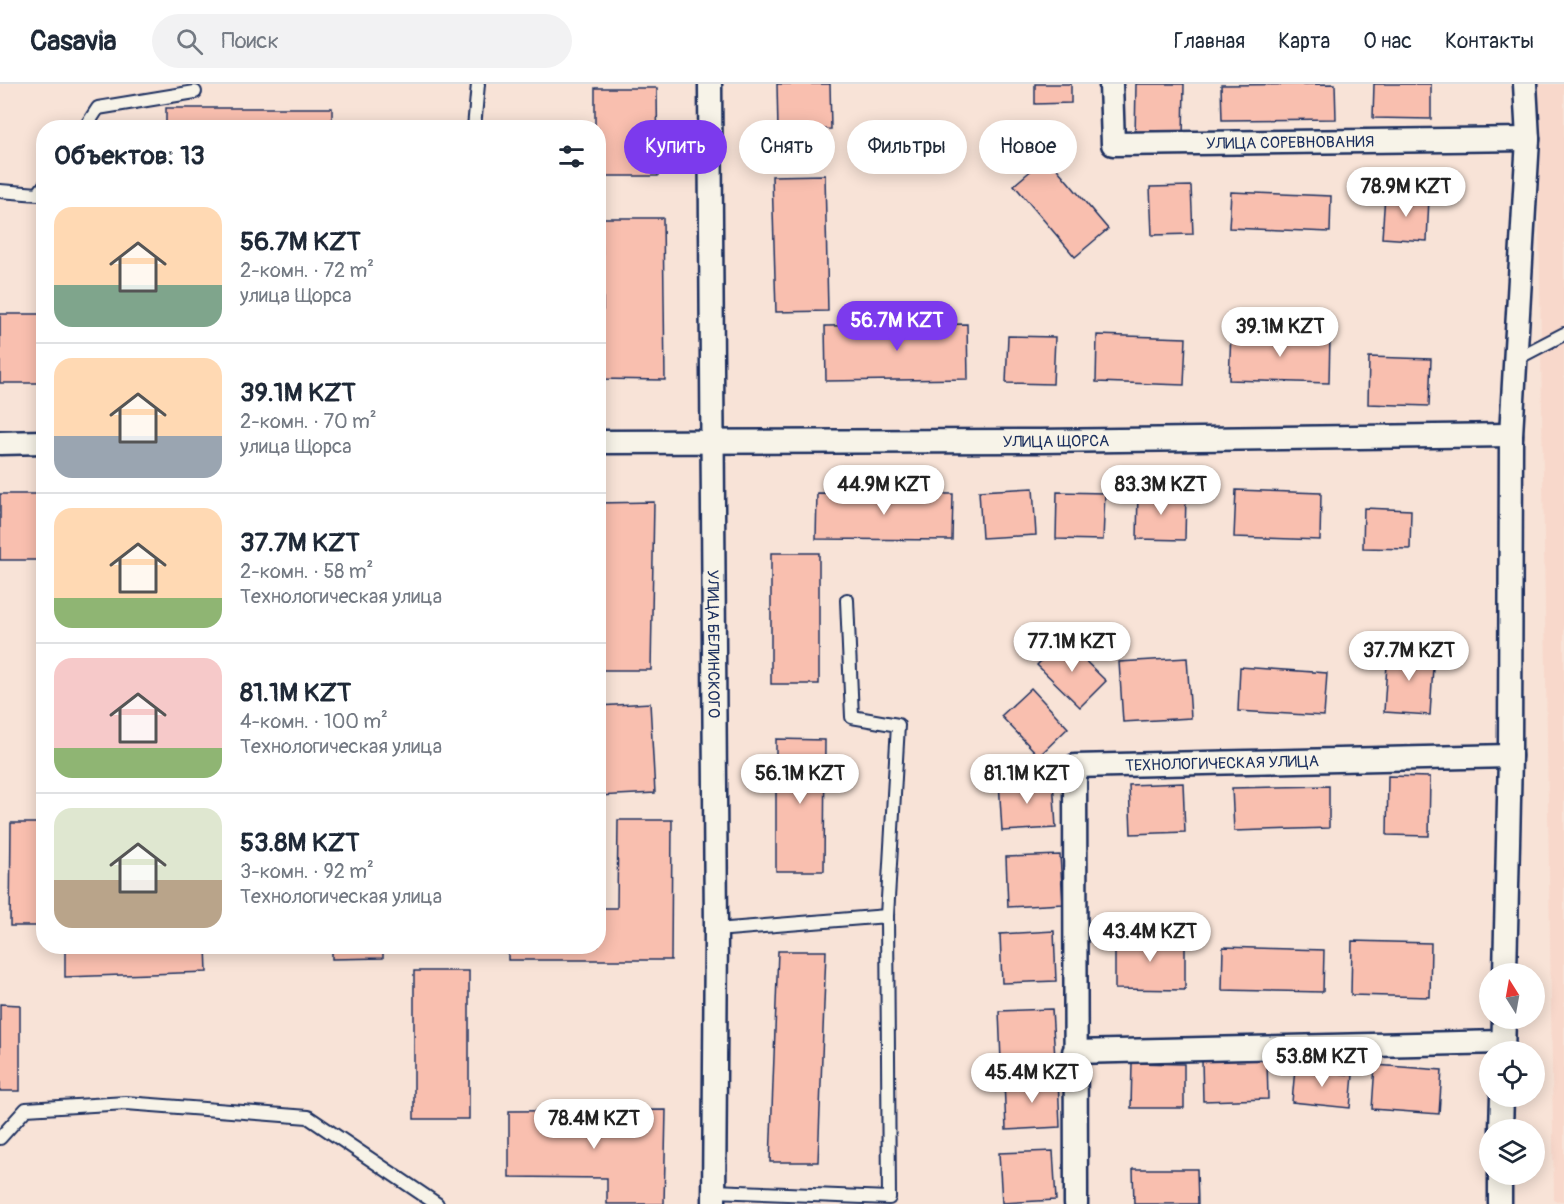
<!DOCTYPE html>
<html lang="ru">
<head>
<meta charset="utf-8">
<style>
	:root { --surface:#fff; --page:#f2f2f3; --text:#1f2937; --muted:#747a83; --line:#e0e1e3; --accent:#7c3aed }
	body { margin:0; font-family:Pangolin,sans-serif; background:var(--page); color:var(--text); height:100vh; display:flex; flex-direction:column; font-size:22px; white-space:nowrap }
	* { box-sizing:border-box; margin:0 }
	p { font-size:20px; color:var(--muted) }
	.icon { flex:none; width:33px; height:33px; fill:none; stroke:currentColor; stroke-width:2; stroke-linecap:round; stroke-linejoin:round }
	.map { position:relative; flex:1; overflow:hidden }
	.panel { position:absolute; left:36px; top:36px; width:570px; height:834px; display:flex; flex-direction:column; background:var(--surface); border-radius:24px; box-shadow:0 3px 15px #0003 }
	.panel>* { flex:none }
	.hud { position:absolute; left:624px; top:36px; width:570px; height:54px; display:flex; gap:12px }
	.needle { width:39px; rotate:349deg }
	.tools { position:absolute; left:1479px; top:879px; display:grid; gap:12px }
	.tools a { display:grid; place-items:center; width:66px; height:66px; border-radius:50%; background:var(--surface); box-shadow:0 3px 15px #0003; font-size:30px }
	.price { position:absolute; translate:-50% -51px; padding:0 14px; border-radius:21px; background:#fff; color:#222; font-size:20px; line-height:39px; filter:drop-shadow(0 2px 3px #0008) }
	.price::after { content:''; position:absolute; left:50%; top:36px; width:18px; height:14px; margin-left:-9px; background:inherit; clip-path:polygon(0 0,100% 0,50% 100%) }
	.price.active { background:var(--accent); color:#fff }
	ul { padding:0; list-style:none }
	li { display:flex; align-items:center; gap:18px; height:150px; padding:0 18px }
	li+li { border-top:2px solid var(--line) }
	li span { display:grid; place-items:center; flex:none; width:168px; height:120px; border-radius:18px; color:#555 }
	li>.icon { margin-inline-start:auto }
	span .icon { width:72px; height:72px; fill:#fffc; stroke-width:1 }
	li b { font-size:26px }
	h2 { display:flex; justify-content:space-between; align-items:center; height:72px; padding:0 18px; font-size:26px }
	.tag { padding:0 21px; border-radius:27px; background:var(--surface); box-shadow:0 3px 15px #0003; font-size:21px; line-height:54px }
	.tag.active { background:var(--accent); color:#fff }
	header { display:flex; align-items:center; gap:36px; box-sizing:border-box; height:84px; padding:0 30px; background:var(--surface); border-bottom:2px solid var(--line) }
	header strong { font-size:28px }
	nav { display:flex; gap:33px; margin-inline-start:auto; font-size:21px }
	.search { width:420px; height:54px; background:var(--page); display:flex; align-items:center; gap:15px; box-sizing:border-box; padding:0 21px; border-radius:33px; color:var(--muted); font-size:22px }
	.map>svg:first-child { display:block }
	.built { fill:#f8d8cb }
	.building { fill:#f9bfaf; stroke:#1b2f5e; stroke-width:1.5 }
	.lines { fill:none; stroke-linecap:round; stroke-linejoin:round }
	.lane-casing { stroke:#1b2f5e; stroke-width:16 }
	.street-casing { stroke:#1b2f5e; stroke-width:27 }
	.lane { stroke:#f7f3e8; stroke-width:12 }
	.street { stroke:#f7f3e8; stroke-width:22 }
	.labels { text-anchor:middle; stroke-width:6; stroke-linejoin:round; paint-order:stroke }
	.street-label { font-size:16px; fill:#1b2f5e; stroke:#f7f3e8 }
</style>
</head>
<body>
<header>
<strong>Casavia</strong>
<div class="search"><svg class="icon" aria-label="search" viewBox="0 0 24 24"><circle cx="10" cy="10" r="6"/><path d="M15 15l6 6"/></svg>Поиск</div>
<nav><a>Главная</a><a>Карта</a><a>О нас</a><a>Контакты</a></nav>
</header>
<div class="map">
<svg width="1564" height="1120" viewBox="0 0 1564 1120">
	<rect width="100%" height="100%" fill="#f8e3d7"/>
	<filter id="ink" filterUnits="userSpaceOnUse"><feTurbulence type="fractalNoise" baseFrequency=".0167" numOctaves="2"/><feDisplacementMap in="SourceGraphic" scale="12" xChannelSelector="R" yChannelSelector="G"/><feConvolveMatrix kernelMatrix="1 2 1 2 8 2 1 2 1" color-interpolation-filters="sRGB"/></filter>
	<g filter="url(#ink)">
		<!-- built -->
		<polygon class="built" points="1537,0 1564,0 1564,1117 1554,1117"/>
		<!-- building -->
		<g class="building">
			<polygon points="777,0 830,0 831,45 778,46"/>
			<polygon points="1035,0 1071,0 1071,19 1035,20"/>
			<polygon points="1136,0 1184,0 1183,55 1135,54"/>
			<polygon points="1335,0 1336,35 1222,36 1221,1"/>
			<polygon points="1374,0 1431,0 1431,35 1373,34"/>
			<polygon points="595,4 657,4 658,92 598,92 598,44 595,44"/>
			<rect x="166" y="24" width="166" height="20"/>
			<polygon points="1047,73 1108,145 1075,173 1014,101"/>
			<polygon points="825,91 828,227 776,228 772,92"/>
			<polygon points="1191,102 1193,150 1152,151 1150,103"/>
			<polygon points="1231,108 1331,112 1330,148 1229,144"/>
			<polygon points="1385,111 1429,114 1427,157 1382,154"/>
			<polygon points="602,134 663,134 665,296 598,295 598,226 603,226"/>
			<rect x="0" y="230" width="44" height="69"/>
			<polygon points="967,240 968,295 826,297 825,242"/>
			<polygon points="1231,249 1330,252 1329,299 1229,296"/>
			<polygon points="1097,251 1186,254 1184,301 1096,298"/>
			<polygon points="1008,252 1055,253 1053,300 1006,299"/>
			<polygon points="1369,273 1431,275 1429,322 1368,320"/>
			<polygon points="1033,404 1036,451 982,454 979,407"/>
			<polygon points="1236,406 1321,409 1320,456 1234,453"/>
			<polygon points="1057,408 1105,409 1103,456 1056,455"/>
			<polygon points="1138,408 1186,409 1185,456 1137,455"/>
			<polygon points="817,409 953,410 952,456 816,455"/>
			<rect x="0" y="410" width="44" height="66"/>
			<polygon points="654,418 651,586 598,586 598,419"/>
			<polygon points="1364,424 1411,426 1410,465 1363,464"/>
			<rect x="771" y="469" width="48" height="131"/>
			<polygon points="1063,555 1106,597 1080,623 1037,581"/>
			<polygon points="1388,564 1434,567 1430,631 1384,628"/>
			<polygon points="1187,574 1191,634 1123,638 1119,578"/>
			<polygon points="1240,583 1327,589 1324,632 1238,627"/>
			<polygon points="1031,604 1068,644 1039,672 1001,632"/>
			<polygon points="650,619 655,709 598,712 598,622"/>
			<polygon points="776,655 825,656 824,787 776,787"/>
			<polygon points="1388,692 1430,693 1429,752 1387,751"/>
			<polygon points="1053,695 1056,744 1002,747 999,697"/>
			<polygon points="1183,699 1185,748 1131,750 1129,701"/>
			<polygon points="1329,702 1329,744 1234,747 1232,704"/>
			<polygon points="618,736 672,736 671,876 508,876 508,862 598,862 598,824 617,824"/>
			<polygon points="11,739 44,739 44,842 10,842"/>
			<polygon points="1060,771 1063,820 1008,823 1006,773"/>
			<polygon points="1054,847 1056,897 1002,899 1000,850"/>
			<polygon points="1115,852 1185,853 1185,906 1115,905"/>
			<polygon points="1352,857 1431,859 1430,913 1351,911"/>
			<polygon points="65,862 206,862 207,888 65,893"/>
			<polygon points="332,862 383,862 383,874 332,875"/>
			<polygon points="1223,863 1324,866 1323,908 1222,906"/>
			<polygon points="778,867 826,867 818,1078 770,1078"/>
			<rect x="414" y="887" width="55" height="148"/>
			<polygon points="0,920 20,921 20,1007 0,1007"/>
			<polygon points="1052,925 1055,975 1001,977 999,927"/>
			<polygon points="1267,975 1268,1015 1203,1017 1202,977"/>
			<polygon points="1132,979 1184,980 1184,1024 1131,1024"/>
			<polygon points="1375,981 1442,986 1439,1030 1372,1025"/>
			<polygon points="1295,984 1353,991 1350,1024 1292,1018"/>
			<polygon points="1058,994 1060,1043 1006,1046 1004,996"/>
			<polygon points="666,1026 664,1120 607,1120 607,1094 509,1093 509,1027"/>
			<polygon points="1053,1067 1056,1116 1002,1119 999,1069"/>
			<polygon points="1133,1085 1197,1085 1198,1120 1134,1120"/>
		</g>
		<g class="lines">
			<!-- lane casing -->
			<g class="lane-casing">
				<g id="lane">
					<polyline points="85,44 98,24 195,8"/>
					<polyline points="474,44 478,0"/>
					<polyline points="0,107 38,110 44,102"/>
					<polyline points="1516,275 1564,250"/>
					<polyline points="847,516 852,633 898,641 887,832"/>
					<polyline points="0,1054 26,1025 126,1019 308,1033 437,1120"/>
					<polyline points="714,1107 889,1114 887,832 716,846"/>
				</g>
			</g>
			<!-- street casing -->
			<g class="street-casing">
				<g id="street">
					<path id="s1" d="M 710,0 L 716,846 L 714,1120"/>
					<path id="s2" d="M 1111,0 L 1113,60 L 1528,55"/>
					<path id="s3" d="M 598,358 L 1039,357 L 1511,351"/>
					<polyline points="0,359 44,358"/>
					<polyline points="1505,890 1510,672 1511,351 1528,55 1525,0"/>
					<polyline points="1074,968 1503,958"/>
					<polyline points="1503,968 1504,934"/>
					<polyline points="1501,1046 1502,1012"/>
					<path id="s4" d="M 1076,1120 L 1075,682 L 1510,672"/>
					<polyline points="1500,1120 1500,1090"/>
				</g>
			</g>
			<!-- lane -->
			<use href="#lane" class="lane"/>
			<!-- street -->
			<use href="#street" class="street"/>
		</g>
	</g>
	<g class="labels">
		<!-- street labels -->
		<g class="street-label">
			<text dy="6" stroke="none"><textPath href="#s2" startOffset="237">УЛИЦА СОРЕВНОВАНИЯ</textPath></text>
			<text dy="6" stroke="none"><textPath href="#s3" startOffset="458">УЛИЦА ЩОРСА</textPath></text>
			<text dy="6" stroke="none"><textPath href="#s1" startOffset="560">УЛИЦА БЕЛИНСКОГО</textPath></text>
			<text dy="6" stroke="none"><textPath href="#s4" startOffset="585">ТЕХНОЛОГИЧЕСКАЯ УЛИЦА</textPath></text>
		</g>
	</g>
</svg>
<div class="tools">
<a><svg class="needle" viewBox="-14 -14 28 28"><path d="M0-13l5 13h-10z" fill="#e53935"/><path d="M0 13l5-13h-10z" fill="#747a83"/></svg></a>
<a><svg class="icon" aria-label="locate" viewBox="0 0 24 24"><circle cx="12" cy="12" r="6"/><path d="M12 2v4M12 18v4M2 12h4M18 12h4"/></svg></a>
<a><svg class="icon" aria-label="layers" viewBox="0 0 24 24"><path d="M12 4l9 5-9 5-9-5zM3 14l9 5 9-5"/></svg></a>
</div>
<b class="price" style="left:1406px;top:134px">78.9M KZT</b>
<b class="price active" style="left:897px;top:268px">56.7M KZT</b>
<b class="price" style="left:1280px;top:274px">39.1M KZT</b>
<b class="price" style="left:884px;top:432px">44.9M KZT</b>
<b class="price" style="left:1161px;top:432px">83.3M KZT</b>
<b class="price" style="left:1072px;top:589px">77.1M KZT</b>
<b class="price" style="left:1409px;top:598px">37.7M KZT</b>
<b class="price" style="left:800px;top:721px">56.1M KZT</b>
<b class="price" style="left:1027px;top:721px">81.1M KZT</b>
<b class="price" style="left:1150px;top:879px">43.4M KZT</b>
<b class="price" style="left:1322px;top:1004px">53.8M KZT</b>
<b class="price" style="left:1032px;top:1020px">45.4M KZT</b>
<b class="price" style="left:594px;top:1066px">78.4M KZT</b>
<div class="hud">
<a class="tag active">Купить</a>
<a class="tag">Снять</a>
<a class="tag">Фильтры</a>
<a class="tag">Новое</a>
</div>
<section class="panel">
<h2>Объектов: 13<svg class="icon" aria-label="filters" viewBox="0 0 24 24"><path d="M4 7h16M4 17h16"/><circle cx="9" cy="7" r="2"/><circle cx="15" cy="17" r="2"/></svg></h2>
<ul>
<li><span style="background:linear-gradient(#ffd9b3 65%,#7fa58c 0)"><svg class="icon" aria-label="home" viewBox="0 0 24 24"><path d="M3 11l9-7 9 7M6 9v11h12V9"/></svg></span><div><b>56.7M KZT</b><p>2-комн. · 72 m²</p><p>улица Щорса</p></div></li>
<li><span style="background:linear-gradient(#ffd9b3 65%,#9aa5b1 0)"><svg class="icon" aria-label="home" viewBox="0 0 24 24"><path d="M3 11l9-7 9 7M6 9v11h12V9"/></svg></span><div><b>39.1M KZT</b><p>2-комн. · 70 m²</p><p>улица Щорса</p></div></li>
<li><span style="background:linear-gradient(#ffd9b3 75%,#8fb573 0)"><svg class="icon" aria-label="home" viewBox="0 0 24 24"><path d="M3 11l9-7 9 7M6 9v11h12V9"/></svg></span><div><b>37.7M KZT</b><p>2-комн. · 58 m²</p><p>Технологическая улица</p></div></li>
<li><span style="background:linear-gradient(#f6c9c9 75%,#8fb573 0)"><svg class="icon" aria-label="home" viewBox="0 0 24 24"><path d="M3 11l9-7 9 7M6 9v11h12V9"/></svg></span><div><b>81.1M KZT</b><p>4-комн. · 100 m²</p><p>Технологическая улица</p></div></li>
<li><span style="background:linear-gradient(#dfe7d0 60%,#b9a48a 0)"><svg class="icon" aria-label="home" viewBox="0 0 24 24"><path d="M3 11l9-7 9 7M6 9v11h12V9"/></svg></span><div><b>53.8M KZT</b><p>3-комн. · 92 m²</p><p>Технологическая улица</p></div></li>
</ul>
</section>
</div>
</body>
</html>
